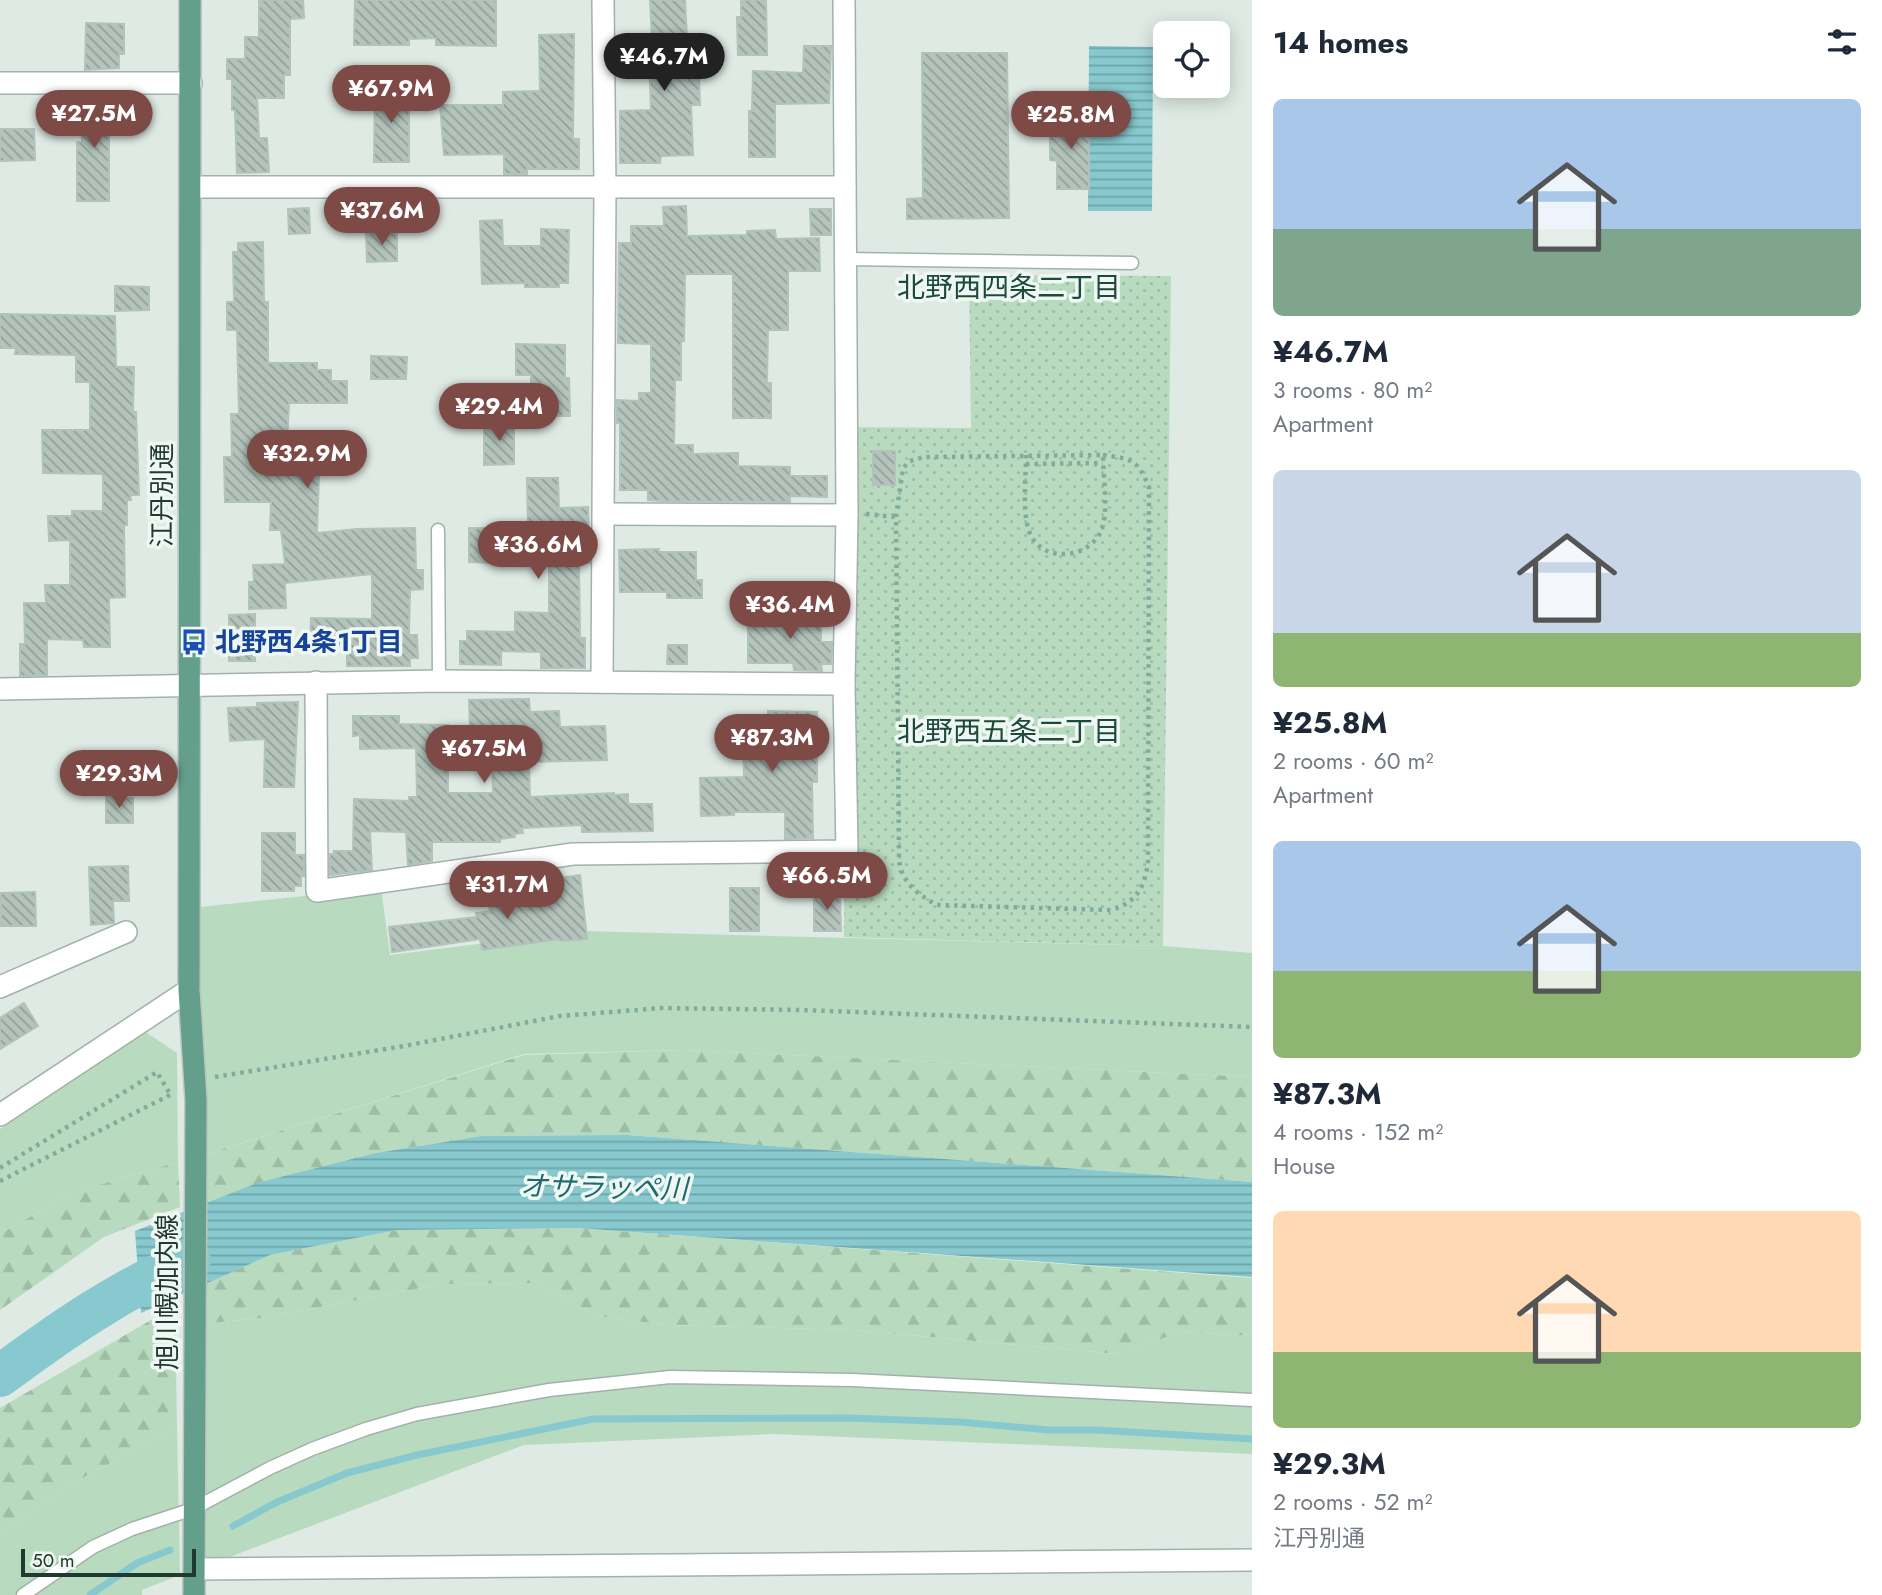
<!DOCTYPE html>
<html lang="en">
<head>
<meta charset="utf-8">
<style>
	:root { --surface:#fff; --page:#f2f2f3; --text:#1f2937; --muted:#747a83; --accent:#7d4a46 }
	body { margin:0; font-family:Jost,"Noto Sans JP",sans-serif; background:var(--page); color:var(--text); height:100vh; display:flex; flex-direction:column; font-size:26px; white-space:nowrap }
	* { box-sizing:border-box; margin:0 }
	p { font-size:23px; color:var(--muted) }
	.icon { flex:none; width:38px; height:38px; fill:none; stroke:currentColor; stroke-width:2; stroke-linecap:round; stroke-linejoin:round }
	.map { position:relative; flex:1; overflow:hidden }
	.drawer { display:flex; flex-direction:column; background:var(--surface); width:630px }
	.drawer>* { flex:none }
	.fabs { position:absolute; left:1153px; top:21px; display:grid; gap:14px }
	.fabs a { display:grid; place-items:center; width:77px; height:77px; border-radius:10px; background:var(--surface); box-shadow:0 4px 18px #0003; font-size:35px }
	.scale { position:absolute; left:21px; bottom:18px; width:175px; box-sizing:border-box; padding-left:7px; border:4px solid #203931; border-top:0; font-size:19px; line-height:24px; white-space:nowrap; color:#203931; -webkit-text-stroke:5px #eff7f2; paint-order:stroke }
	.price { position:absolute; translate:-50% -60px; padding:0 16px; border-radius:24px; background:var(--accent); color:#fff; font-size:23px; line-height:46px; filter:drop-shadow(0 2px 4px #0008) }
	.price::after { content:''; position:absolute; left:50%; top:42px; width:21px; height:16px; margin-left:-10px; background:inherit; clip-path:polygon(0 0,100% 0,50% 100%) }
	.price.active { background:#222; color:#fff }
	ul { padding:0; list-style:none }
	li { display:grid; align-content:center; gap:14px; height:371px; padding:0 21px }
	li span { display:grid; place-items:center; height:217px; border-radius:10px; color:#555 }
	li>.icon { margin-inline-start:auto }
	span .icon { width:126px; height:126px; fill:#fffc; stroke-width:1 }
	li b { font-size:30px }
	h2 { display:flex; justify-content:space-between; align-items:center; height:84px; padding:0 21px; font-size:30px }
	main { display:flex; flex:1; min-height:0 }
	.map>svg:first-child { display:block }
	.green { fill:#b8dbbf }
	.forest { fill:url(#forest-firs) }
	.park { fill:url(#park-dots) }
	.water { fill:url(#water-rules) }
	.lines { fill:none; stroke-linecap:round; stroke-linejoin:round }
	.stream { stroke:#87c9ce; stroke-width:7 }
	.river { stroke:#87c9ce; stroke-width:42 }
	.building { fill:url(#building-back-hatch); stroke:#b1c3ba; stroke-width:2 }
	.service-casing { stroke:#a2b1ab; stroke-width:15 }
	.minor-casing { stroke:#a2b1ab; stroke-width:24 }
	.tertiary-casing { stroke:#a2b1ab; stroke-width:24 }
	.primary-casing { stroke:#bcc4c1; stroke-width:24 }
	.path { stroke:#80ad9b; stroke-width:4.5; stroke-dasharray:3.5 5; stroke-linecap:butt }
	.service { stroke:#fff; stroke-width:12 }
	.minor { stroke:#fff; stroke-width:21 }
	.tertiary { stroke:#fff; stroke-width:21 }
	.primary { stroke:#649f8b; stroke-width:21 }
	.labels { text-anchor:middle; stroke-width:7; stroke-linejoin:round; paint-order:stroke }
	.street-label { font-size:26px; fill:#203931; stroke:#eff7f2 }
	.transit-label { font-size:26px; font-weight:bold; fill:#164399; stroke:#eff7f2; text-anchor:start }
	.neighbourhood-label { font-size:28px; fill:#1d4a3c; stroke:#eff7f2 }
	.water-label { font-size:28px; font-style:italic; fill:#1c6b73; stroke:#eff7f2 }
</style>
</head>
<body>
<main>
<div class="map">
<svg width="1252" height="1595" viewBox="0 0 1252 1595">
	<defs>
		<pattern id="forest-firs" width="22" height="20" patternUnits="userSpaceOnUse" patternTransform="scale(1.75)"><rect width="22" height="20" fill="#b8dbbf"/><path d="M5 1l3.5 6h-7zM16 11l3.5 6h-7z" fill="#9ebda5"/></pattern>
		<pattern id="park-dots" width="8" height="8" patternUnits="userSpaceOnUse" patternTransform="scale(1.75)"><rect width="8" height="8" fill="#b8dbbf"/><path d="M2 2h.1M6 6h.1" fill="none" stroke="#9ebda5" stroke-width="1.8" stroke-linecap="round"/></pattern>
		<pattern id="water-rules" width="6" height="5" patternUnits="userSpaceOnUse" patternTransform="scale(1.75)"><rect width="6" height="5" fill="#87c9ce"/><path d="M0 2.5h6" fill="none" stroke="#6ea4a8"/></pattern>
		<pattern id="building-back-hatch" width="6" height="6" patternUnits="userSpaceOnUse" patternTransform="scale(1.75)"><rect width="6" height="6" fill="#b4c4bd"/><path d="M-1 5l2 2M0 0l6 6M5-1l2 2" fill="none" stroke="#92a09a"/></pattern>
	</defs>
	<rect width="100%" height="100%" fill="#dfeae4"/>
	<!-- green -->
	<g class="green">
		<polygon points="381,888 390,955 582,931 1163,946 1252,953 1252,1077 683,1050 524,1054 207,1154 200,1050 200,907"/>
		<polygon points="144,1031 177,1053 178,1162 72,1193 0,1234 0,1129"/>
		<polygon points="539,1283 597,1316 665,1325 854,1330 1118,1354 1181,1332 1252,1336 1252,1454 775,1434 524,1445 198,1569 202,1324 262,1318 442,1284"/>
		<polygon points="177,1427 180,1575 142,1590 142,1595 0,1595 0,1534 75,1482"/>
	</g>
	<!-- forest -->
	<g class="forest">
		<polygon points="683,1050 1252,1077 1252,1182 627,1135 482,1136 376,1153 207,1203 207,1154 524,1055"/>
		<polygon points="178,1162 180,1207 104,1237 0,1310 0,1234 72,1193"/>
		<polygon points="578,1228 1252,1278 1252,1336 1181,1332 1118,1354 854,1330 665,1325 597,1316 539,1283 442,1284 262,1318 202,1324 203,1285 270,1255 397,1230"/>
		<polygon points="175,1306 177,1427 75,1482 0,1534 0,1408"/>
	</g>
	<!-- park -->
	<polygon class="park" points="969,275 1171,276 1163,946 844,937 845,427 971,428"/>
	<!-- water -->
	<g class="water">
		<polygon points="1089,46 1153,47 1152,211 1088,211"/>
		<polygon points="627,1135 1252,1182 1252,1277 578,1228 397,1230 270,1255 141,1313 135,1231 257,1183 376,1153 482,1136"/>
	</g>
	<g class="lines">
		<!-- stream -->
		<g class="stream">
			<polyline points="233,1526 277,1502 347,1473 417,1455 593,1419 849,1418 960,1422 1049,1430 1095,1430 1252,1439"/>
			<polyline points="90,1595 137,1563 170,1550"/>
		</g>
		<!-- river -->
		<path class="river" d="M 0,1376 C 59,1332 121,1289 190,1260"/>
	</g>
	<!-- building -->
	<g class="building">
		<polygon points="259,0 303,0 304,18 290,19 290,75 284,75 284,98 257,98 259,138 267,138 269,172 237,173 235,110 232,110 232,79 227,79 227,59 245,59 245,37 259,37"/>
		<polygon points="355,0 496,0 496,46 436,45 436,38 409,39 409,45 354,45"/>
		<polygon points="650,0 685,0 689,77 699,77 700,105 691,105 693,155 661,156 660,163 620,163 620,111 651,110 649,58 653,58"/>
		<polygon points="741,0 766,0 767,55 738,55 737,17 741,17"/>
		<polygon points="86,23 124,24 124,54 119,54 119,68 85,70"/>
		<polygon points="574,34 573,139 579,139 579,169 527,169 527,174 504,174 504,154 444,155 440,105 503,105 503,92 540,91 539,35"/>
		<polygon points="804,46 831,46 829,103 775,104 775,157 749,157 749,111 752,111 753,71 803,73"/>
		<polygon points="922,53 1007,53 1009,218 907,219 907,199 923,198"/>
		<polygon points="401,84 401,103 409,103 409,162 374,162 375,85"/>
		<polygon points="84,96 112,96 113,120 109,120 109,201 77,201 77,142 82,142 81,101 84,101"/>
		<polygon points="1056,115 1089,115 1089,189 1057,189 1057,161 1050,160 1050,134 1056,135"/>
		<polygon points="0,129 34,129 35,160 0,161"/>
		<polygon points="401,204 422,204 423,226 402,226"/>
		<polygon points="686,206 687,236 747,235 747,231 775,230 776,239 819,238 820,271 788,271 788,330 768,330 767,383 771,383 771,418 733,418 733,274 685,274 684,341 681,341 681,380 675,380 674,445 693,445 693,454 738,453 738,466 790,467 790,476 827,476 827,497 790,496 790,502 663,501 648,500 648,490 620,490 620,423 617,423 617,400 639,401 639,393 651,393 651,344 618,343 619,243 631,243 631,226 664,226 663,207"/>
		<polygon points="309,208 310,233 289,234 288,209"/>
		<polygon points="810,209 831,209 831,235 811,235"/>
		<polygon points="502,220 503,246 541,246 541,229 569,230 568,283 559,283 559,287 525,287 525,283 482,284 480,221"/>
		<polygon points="366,233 397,233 397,261 367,262"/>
		<polygon points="263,242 264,302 268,302 268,363 317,363 317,370 331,370 331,381 347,381 347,403 289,403 287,444 320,446 317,533 357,529 415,528 416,570 423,570 423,589 410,590 409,635 417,635 418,658 410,658 410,666 347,666 347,645 310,644 311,618 372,619 372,574 285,583 286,608 249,609 249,582 254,582 253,565 285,564 281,530 270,530 271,502 225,502 224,457 232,457 231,414 239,414 237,330 227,330 227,302 234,302 233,252 238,252 238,243"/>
		<polygon points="115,286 149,287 149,310 115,311"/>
		<polygon points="0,314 115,316 116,367 134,367 133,412 136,412 139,495 130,495 131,500 127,500 127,525 124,525 125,597 109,598 110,647 84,647 83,640 47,639 47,675 20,676 20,644 25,644 24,603 46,603 45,585 70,585 70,540 49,541 48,516 72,516 72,511 103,511 103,474 43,473 42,430 90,430 90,382 76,382 76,355 15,354 16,348 0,348"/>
		<polygon points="516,344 565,345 565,378 569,378 570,416 531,416 531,375 516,375"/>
		<polygon points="371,356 407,357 406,379 371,379"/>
		<polygon points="484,422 514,422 514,464 484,465"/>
		<rect x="873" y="451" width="22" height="34"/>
		<polygon points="527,478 558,478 559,508 588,507 590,563 579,563 580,638 585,638 585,668 541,668 541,652 501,651 501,665 460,664 460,641 467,641 467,631 515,632 515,612 549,613 549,556 497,557 497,563 469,562 469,528 528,529"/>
		<polygon points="659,549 659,552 696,552 696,580 702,580 702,598 667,598 667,592 620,592 619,550"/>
		<polygon points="793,606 821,606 821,642 832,642 831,664 821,664 822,671 794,670 793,663 748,663 748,619 793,620"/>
		<polygon points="255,614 255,661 229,661 229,615"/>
		<polygon points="668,645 687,645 687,664 667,664"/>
		<polygon points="529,699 530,712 559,711 560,727 605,726 607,760 529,762 530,797 614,793 614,795 628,794 628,804 652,804 653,831 582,832 582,825 522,828 523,833 514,834 515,837 500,839 500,842 432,842 432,861 408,865 406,832 370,831 372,870 330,875 330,854 334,854 334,851 353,851 354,799 409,801 409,797 417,797 416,748 360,749 360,735 353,736 353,716 399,716 399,724 448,725 448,793 493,793 490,728 470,729 469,700"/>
		<polygon points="298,702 294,787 264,787 265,739 230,741 228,708 257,707 257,703"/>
		<polygon points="768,711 817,712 817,782 812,782 813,838 785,839 785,812 734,812 734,815 701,816 700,778 744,777 743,729 768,729"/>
		<polygon points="106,797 133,798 133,823 106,823"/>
		<polygon points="262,833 295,833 295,855 304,855 304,876 301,876 301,886 294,886 294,891 262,891"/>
		<polygon points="128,866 129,901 113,901 114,923 91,925 89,867"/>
		<polygon points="580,875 587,939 560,941 560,939 482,950 480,939 392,952 389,927 477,917 476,913 490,911 486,888 505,885 507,902 544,895 542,880"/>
		<rect x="730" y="888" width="29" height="43"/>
		<polygon points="35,892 36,926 1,926 1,893"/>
		<polygon points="814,893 837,893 837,897 840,897 841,931 814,931"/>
		<polygon points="24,1003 38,1026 0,1049 0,1018"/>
	</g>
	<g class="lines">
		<!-- service casing -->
		<g class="service-casing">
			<g id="service">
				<polyline points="846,259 1132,263"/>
				<polyline points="438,530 439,681"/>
				<polyline points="23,1595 93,1547 132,1529 193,1509 270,1468 312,1449 366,1429 417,1414 549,1390 670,1377 852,1380 1252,1400"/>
			</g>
		</g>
		<!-- minor casing -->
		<g class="minor-casing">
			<g id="minor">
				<polyline points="0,83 191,83"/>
				<polyline points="191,187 845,187"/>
				<polyline points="604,514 847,515"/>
				<polyline points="316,682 317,891 573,854 847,851 844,684 847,515 844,0"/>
				<polyline points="602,682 605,188 603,0"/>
				<polyline points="0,689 439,681 844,684"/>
				<polyline points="0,987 126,932"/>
				<polyline points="195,1569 1252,1560"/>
			</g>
		</g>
		<!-- tertiary casing -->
		<g class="tertiary-casing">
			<polyline id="tertiary" points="0,1115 189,990"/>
		</g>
		<!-- primary casing -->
		<g class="primary-casing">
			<polyline id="primary" points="190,0 189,990 196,1100 194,1595"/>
		</g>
		<!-- path -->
		<g class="path">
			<path d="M 1026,455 C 1026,477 1022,511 1029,531 C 1041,566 1095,559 1103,525 C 1108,506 1103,475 1103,455"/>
			<path d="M 1103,455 C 1132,459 1137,459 1149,487 L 1148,862 C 1145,887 1136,903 1111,910 L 937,905 C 917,894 901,882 899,859 L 896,517 L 903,468 L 910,461 L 924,457 Z"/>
			<polyline points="1026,464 1103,463"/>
			<polyline points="866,514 896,517"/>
			<polyline points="215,1077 404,1046 560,1016 662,1008 802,1010 1252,1027"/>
			<polyline points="0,1168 157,1072 170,1094"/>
			<polyline points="0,1181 174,1093"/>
		</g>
		<!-- service -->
		<use href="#service" class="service"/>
		<!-- minor -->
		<use href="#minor" class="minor"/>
		<!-- tertiary -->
		<use href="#tertiary" class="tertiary"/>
		<!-- primary -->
		<use href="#primary" class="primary"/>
	</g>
	<!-- icons -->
	<defs>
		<g id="bus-bare" transform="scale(2.1)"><path d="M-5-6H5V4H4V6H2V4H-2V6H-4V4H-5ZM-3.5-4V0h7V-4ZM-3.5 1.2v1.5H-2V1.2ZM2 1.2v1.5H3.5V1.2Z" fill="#1a4fb4" stroke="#eff7f2" stroke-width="2.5" paint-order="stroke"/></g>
	</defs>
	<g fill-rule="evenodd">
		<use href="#bus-bare" x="194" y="642"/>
	</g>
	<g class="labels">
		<!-- street labels -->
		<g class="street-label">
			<text transform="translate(162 495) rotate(-90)" y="9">江丹別通</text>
			<text transform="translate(167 1292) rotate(-90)" y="9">旭川幌加内線</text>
		</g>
		<!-- transit labels -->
		<g class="transit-label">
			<text x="215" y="651">北野西4条1丁目</text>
		</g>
		<!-- neighbourhood labels -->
		<g class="neighbourhood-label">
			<text x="1009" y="297">北野西四条二丁目</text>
			<text x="1009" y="741">北野西五条二丁目</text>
		</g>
		<!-- water labels -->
		<g class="water-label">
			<text transform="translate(604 1187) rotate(1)" y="10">オサラッペ川</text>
		</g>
	</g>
</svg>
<div class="fabs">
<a><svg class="icon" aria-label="locate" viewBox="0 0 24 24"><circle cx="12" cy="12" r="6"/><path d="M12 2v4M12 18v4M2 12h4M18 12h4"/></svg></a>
</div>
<div class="scale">50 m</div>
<b class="price active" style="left:664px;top:93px">¥46.7M</b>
<b class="price" style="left:391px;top:125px">¥67.9M</b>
<b class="price" style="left:94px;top:150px">¥27.5M</b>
<b class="price" style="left:1071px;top:151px">¥25.8M</b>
<b class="price" style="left:382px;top:247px">¥37.6M</b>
<b class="price" style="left:499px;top:443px">¥29.4M</b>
<b class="price" style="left:307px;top:490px">¥32.9M</b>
<b class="price" style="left:538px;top:581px">¥36.6M</b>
<b class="price" style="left:790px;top:641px">¥36.4M</b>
<b class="price" style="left:772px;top:774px">¥87.3M</b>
<b class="price" style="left:484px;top:785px">¥67.5M</b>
<b class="price" style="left:119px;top:810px">¥29.3M</b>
<b class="price" style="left:827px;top:912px">¥66.5M</b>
<b class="price" style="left:507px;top:921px">¥31.7M</b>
</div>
<section class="drawer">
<h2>14 homes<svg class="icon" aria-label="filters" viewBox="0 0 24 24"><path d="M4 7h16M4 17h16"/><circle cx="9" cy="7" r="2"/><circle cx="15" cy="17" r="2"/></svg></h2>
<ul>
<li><span style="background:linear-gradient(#a9c7e8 60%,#7fa58c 0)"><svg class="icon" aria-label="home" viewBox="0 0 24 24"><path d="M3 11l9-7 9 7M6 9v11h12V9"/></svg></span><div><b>¥46.7M</b><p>3 rooms · 80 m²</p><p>Apartment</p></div></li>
<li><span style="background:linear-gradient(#c9d6e8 75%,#8fb573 0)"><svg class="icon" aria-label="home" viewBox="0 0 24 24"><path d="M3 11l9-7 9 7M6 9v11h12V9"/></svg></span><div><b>¥25.8M</b><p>2 rooms · 60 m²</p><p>Apartment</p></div></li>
<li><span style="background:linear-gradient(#a9c7e8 60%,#8fb573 0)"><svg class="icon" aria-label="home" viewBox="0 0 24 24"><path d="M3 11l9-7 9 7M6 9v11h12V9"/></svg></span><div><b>¥87.3M</b><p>4 rooms · 152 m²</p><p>House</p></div></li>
<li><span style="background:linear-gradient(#ffd9b3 65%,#8fb573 0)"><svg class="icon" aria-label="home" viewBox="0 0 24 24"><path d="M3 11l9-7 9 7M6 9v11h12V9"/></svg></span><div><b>¥29.3M</b><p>2 rooms · 52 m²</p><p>江丹別通</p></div></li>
</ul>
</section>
</main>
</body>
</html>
